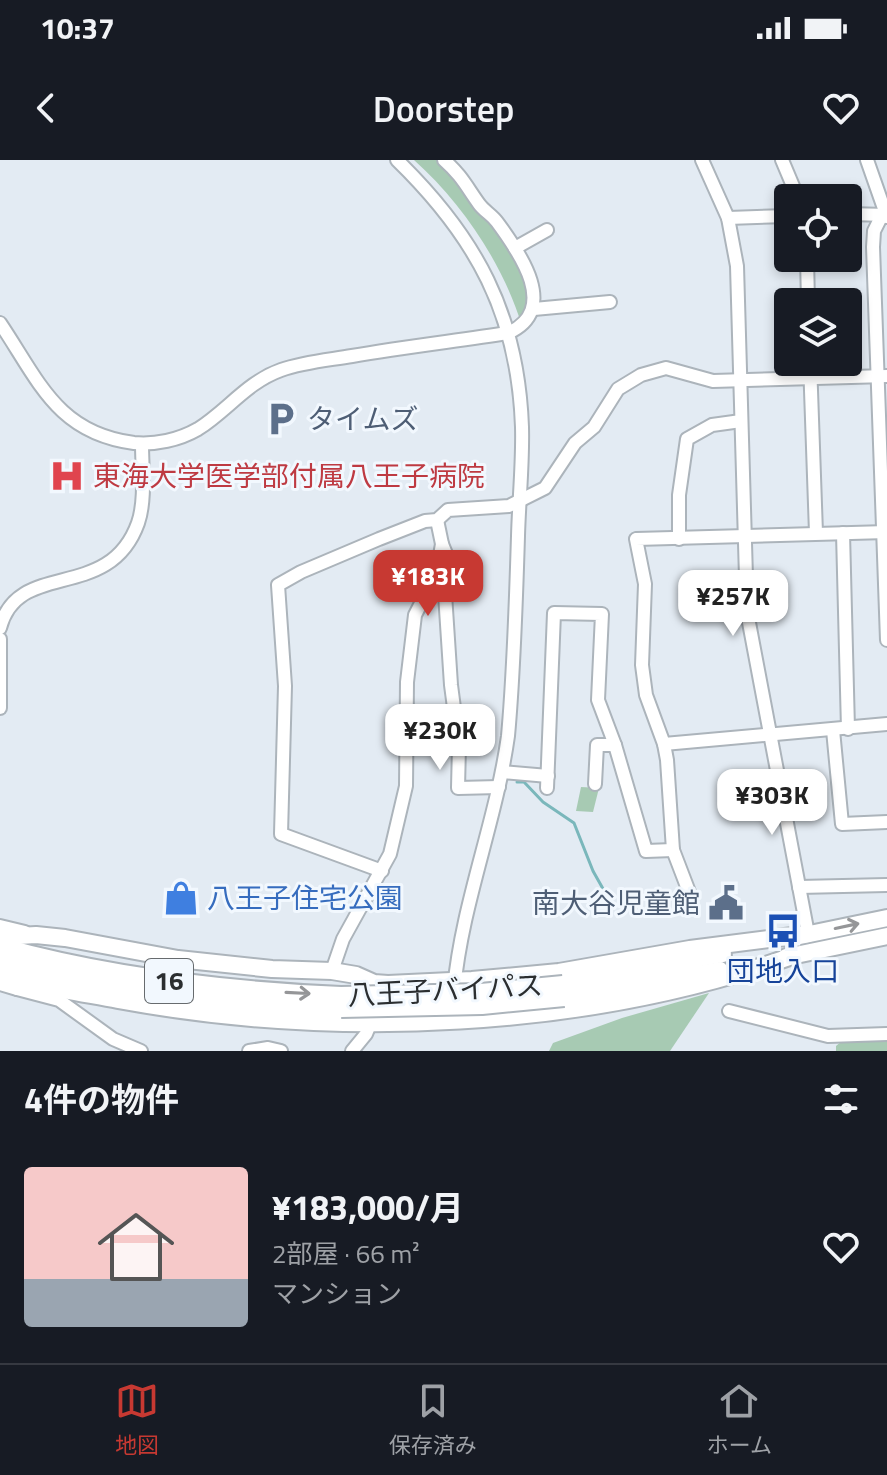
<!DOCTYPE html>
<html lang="ja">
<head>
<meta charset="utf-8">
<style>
	:root { --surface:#171b24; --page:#20242c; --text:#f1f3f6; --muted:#9ea1a6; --line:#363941; --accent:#c73932 }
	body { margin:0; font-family:"Titillium Web","Noto Sans JP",sans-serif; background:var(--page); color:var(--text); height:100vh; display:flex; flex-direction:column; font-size:30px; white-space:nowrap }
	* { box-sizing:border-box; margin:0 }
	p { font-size:26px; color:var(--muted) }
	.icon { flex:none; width:44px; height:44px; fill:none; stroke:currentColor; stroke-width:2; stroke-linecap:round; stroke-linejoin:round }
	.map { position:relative; height:891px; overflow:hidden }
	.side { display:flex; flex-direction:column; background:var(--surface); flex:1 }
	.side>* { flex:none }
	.buttons { position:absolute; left:774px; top:24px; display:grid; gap:16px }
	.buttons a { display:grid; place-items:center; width:88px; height:88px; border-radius:8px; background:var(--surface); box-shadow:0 4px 12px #0003; font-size:40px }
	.price { position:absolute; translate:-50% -68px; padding:0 18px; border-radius:16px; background:#fff; color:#222; font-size:26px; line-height:52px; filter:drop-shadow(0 2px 4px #0008) }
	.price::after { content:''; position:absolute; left:50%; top:48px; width:24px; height:18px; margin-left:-12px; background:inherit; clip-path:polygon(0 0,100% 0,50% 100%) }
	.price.current { background:var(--accent); color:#fff }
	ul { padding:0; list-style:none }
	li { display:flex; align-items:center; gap:24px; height:200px; padding:0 24px }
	li span { display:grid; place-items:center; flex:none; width:224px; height:160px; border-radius:8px; color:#555 }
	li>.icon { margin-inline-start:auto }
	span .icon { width:96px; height:96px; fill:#fffc; stroke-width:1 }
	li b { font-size:34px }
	h2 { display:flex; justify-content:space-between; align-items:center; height:96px; padding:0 24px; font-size:34px }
	.status { display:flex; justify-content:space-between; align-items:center; height:56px; padding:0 40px; background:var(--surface); direction:ltr }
	.status svg { height:22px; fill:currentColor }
	header { display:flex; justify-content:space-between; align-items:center; height:104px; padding:0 24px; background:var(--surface); font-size:36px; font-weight:600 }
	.tab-bar { display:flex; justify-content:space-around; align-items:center; height:112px; border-top:2px solid var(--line); background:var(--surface); font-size:22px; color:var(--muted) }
	.tab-bar a { display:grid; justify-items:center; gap:4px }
	.tab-bar .current { color:var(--accent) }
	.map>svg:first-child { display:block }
	.green { fill:#a7cab3 }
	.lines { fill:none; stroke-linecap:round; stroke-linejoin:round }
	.stream { stroke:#7ab7bb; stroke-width:3 }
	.minor-casing { stroke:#acb4bb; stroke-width:16 }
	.highway-casing { stroke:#acb4bb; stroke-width:20 }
	.minor { stroke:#fff; stroke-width:12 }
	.highway { stroke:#fff; stroke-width:16 }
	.highway-bridge-casing { stroke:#acb4bb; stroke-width:20; stroke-linecap:butt }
	.highway-bridge { stroke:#fff; stroke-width:16 }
	.oneway { stroke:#959698 }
	.labels { text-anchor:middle; stroke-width:6; stroke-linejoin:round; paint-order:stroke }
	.shield { fill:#f2f8fe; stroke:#676b6e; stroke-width:2 }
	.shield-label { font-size:26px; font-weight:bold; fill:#2b2e30 }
	.service-label { font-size:28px; fill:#4e5e75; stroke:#f2f8fe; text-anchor:start }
	.health-label { font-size:28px; fill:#be3a42; stroke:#f2f8fe; text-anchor:start }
	.shop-label { font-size:28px; fill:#366cbe; stroke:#f2f8fe; text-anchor:start }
	.transit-label { font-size:28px; fill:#164399; stroke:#f2f8fe }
	.street-label { font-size:28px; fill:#2b2e30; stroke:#f2f8fe }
</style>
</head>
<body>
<div class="status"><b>10:37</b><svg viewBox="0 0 49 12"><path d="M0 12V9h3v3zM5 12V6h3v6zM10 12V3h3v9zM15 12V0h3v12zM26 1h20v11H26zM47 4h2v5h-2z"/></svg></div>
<header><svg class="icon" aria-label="back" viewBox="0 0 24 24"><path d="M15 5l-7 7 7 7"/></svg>Doorstep<svg class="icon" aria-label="heart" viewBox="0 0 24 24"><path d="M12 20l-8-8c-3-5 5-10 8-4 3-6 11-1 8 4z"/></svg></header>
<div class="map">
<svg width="887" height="891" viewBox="0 0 887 891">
	<rect width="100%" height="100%" fill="#e3ebf3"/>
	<!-- green -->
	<g class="green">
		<path d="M 414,0 L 444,0 L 495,58 L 533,130 L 522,166 C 503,104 463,44 414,0 Z"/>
		<polygon points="581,627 599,628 593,652 576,651"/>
		<polygon points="709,833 670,891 549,891 553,883 622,858"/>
		<polygon points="887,880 887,891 836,891 836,886 842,881"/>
	</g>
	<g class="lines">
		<!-- stream -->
		<polyline class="stream" points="517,622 524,622 543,642 574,663 593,711 611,743"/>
		<!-- minor casing -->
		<g class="minor-casing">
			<g id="minor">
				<path d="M 397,0 C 476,77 518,154 522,267 C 523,303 519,339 518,376 C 516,443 514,510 508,576 C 496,662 462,743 454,829"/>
				<polyline points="702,0 728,58 737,106 747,452 808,774"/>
				<polyline points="782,0 798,38"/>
				<polyline points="867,0 887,57"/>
				<polyline points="883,53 874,71 873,87 887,480"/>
				<polyline points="848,54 887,55"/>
				<polyline points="728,58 788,56"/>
				<polyline points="515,88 547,70"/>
				<polyline points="807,98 808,142"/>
				<polyline points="534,149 610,142"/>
				<path d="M 0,163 C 39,221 57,273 134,283 C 155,285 179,280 198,269 C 227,251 247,222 281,210 C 304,202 329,200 352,196 C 404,187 456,181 508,173 C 560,150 520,93 497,62 C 492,55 484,51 479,44 C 466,26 462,16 444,0"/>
				<polyline points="810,202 816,373"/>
				<polyline points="843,373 848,569"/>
				<polyline points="679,379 679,335 687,279 712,265 741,261"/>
				<polyline points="442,384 451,406 445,434 451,525 459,586 458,628 499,627"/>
				<path d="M 0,468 C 18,398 109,444 138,363 C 146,340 142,308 142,284"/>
				<polyline points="0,479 0,548"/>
				<polyline points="833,570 842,664 887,662"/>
				<polyline points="664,584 887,564"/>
				<polyline points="503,612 548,616"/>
				<polyline points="595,624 597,585 615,585"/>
				<polyline points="547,628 554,453 602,454 598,540 615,585 646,691 673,690"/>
				<polyline points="382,711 281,674 285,526 278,425 301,412 379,379 425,361 437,360 448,350 509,346 545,328 575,283 594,267 618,229 641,215 666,208 713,221 887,216"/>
				<polyline points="799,727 887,725"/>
				<polyline points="691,737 673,690 667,600 664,584 646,535 642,505 645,424 636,379 887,372"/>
				<polyline points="0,766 25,772"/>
				<polyline points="332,811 343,779 390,694 406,626 407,522 415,455 437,412 442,384 437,360"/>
				<polyline points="0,824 17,829 19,823"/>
				<polyline points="17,829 59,840 113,879 141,891"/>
				<polyline points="729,851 828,876 887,874"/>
				<polyline points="249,891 268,888 281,891"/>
				<polyline points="352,891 366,874 373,857"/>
			</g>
		</g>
		<!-- highway casing -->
		<g class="highway-casing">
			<g id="highway">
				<polyline points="800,776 887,758"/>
				<polyline points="0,777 36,775 65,778 178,799 272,809 332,811 356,815 374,823 388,824 472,820 559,812 690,789 808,774"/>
				<path d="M 0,786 C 112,817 226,830 341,835"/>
				<polyline points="786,797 887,776"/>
				<path d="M 0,801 C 112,829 226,846 341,849"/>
				<path d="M 0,811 C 30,827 84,833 118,840 C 335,880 587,870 795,795"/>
				<polyline points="563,824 723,794"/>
				<polyline points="564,838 720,810"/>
			</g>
		</g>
		<!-- minor -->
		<use href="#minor" class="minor"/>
		<!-- highway -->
		<use href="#highway" class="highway"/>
		<!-- highway-bridge casing -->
		<g class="highway-bridge-casing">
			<g id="highway-bridge">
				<polyline points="341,835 481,832 563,824"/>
				<polyline points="341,849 482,846 564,838"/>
			</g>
		</g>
		<!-- highway-bridge -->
		<use href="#highway-bridge" class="highway-bridge"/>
	</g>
	<!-- one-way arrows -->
	<defs><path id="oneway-shaft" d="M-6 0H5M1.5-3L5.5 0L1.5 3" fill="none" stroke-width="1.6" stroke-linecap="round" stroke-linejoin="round" transform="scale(2)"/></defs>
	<g class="oneway">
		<use href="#oneway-shaft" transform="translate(847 766) rotate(-12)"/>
		<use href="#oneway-shaft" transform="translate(298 833) rotate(3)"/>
	</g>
	<!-- icons -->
	<defs>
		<g id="parking-bare" transform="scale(2.76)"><path d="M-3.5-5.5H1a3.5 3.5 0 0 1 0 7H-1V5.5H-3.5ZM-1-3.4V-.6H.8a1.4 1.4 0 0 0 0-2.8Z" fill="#5c6f8a" stroke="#f2f8fe" stroke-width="2.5" paint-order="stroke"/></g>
		<g id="hospital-bare" transform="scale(2.76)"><path d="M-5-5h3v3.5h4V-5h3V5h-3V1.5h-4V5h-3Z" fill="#e0444e" stroke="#f2f8fe" stroke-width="2.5" paint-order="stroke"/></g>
		<g id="shop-bare" transform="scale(2.76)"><path d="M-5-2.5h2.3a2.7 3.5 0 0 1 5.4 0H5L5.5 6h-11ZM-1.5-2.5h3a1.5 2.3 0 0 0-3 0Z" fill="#3f7fe0" stroke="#f2f8fe" stroke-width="2.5" paint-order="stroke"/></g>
		<g id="civic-bare" transform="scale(2.76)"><path d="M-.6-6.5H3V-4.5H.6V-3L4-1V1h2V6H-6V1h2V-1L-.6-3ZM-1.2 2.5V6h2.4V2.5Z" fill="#5c6f8a" stroke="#f2f8fe" stroke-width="2.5" paint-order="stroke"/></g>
		<g id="bus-bare" transform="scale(2.76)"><path d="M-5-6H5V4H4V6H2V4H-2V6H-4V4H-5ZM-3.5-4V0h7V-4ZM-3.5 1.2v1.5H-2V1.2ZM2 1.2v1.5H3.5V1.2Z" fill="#1a4fb4" stroke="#f2f8fe" stroke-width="2.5" paint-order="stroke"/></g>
	</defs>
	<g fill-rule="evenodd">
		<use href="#parking-bare" x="281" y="259"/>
		<use href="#hospital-bare" x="67" y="316"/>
		<use href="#shop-bare" x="181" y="738"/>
		<use href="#civic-bare" x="726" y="743"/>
		<use href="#bus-bare" x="783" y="771"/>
	</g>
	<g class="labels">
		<!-- shield labels -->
		<rect class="shield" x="145" y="799" width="48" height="44" rx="6"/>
		<g class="shield-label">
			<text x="169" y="830">16</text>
		</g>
		<!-- service labels -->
		<g class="service-label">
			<text x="307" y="269">タイムズ</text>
			<text x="700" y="753" text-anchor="end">南大谷児童館</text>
		</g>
		<!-- health labels -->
		<g class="health-label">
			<text x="93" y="326">東海大学医学部付属八王子病院</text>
		</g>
		<!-- shop labels -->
		<g class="shop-label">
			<text x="207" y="748">八王子住宅公園</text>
		</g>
		<!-- transit labels -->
		<g class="transit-label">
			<text x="783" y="821">団地入口</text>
		</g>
		<!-- street labels -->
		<g class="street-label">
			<text transform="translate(445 830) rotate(-3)" y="10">八王子バイパス</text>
		</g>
	</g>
</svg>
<div class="buttons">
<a><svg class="icon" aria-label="locate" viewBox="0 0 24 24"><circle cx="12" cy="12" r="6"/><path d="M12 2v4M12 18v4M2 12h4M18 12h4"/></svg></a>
<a><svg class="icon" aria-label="layers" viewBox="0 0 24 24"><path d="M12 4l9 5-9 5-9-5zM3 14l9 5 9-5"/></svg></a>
</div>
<b class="price current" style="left:428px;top:458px">¥183K</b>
<b class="price" style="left:733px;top:478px">¥257K</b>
<b class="price" style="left:440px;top:612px">¥230K</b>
<b class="price" style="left:772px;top:677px">¥303K</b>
</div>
<section class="side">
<h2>4件の物件<svg class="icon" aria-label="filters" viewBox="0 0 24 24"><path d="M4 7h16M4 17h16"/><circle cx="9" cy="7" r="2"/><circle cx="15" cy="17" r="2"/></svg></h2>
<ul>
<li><span style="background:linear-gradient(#f6c9c9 70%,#9aa5b1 0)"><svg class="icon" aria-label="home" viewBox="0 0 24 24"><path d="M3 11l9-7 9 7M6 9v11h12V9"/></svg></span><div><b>¥183,000/月</b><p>2部屋 · 66 m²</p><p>マンション</p></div><svg class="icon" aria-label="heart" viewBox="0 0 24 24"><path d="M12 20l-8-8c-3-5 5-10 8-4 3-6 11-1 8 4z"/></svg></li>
</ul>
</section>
<nav class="tab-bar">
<a class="current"><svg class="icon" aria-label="map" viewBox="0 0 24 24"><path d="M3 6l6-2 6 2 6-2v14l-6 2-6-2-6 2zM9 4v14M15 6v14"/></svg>地図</a>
<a><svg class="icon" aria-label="saved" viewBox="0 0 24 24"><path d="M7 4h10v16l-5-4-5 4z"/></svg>保存済み</a>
<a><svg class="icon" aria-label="home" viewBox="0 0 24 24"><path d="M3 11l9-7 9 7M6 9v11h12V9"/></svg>ホーム</a>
</nav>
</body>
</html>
